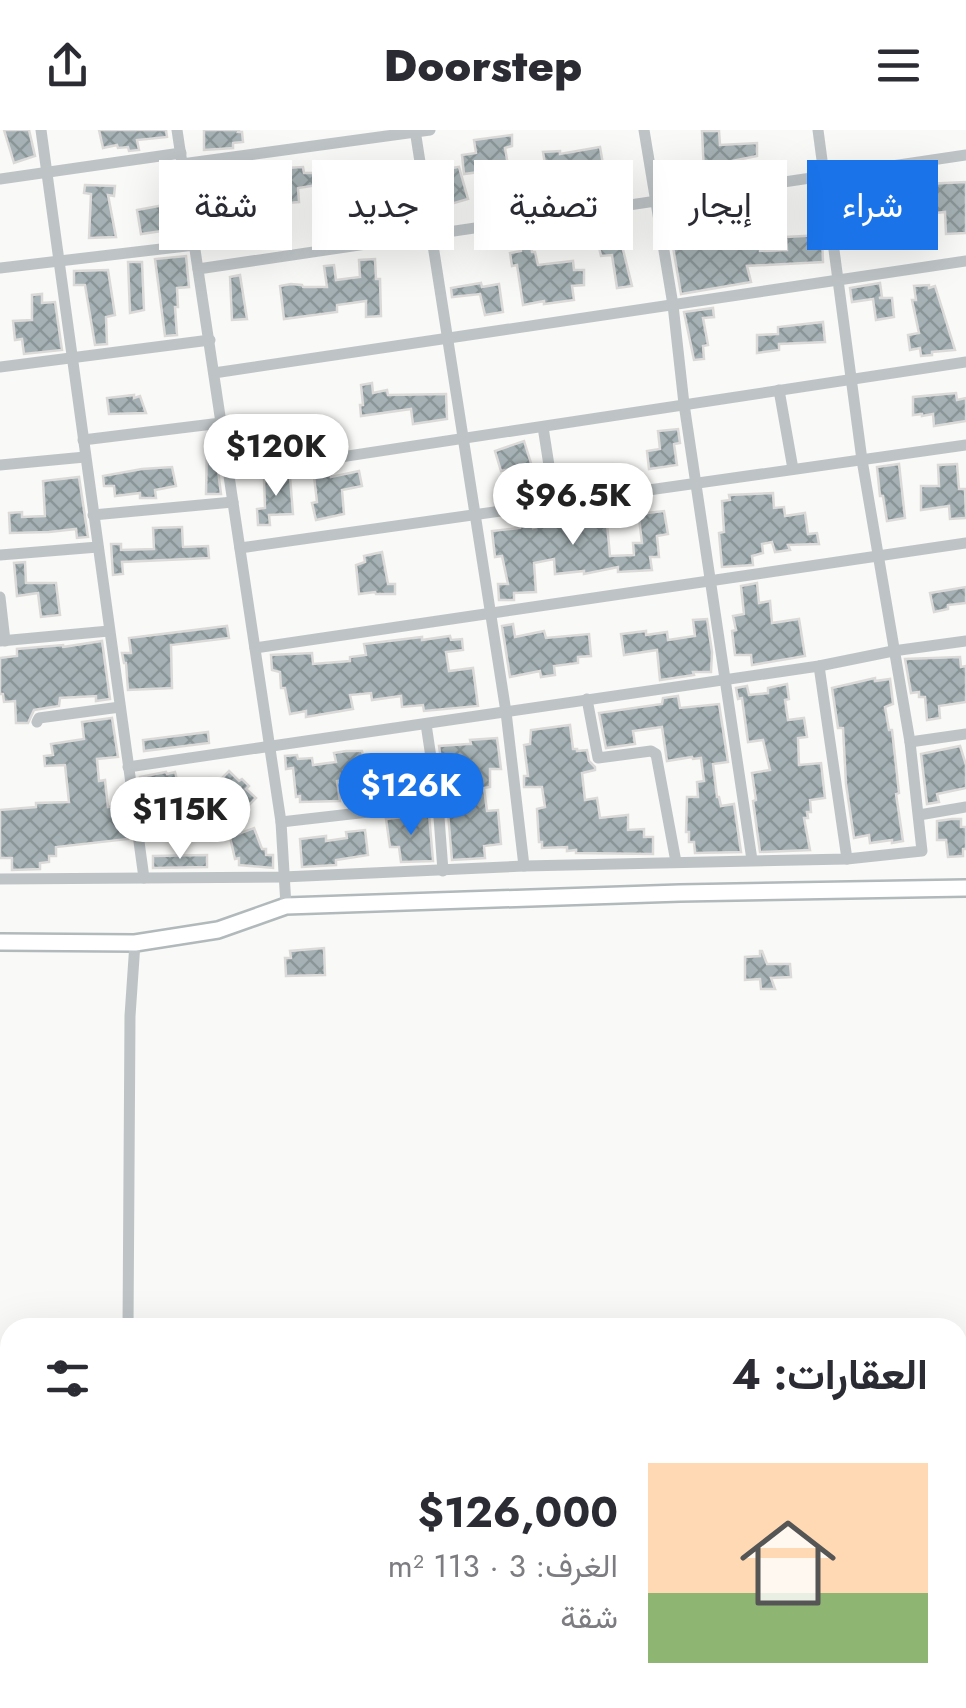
<!DOCTYPE html>
<html lang="ar">
<head>
<meta charset="utf-8">
<style>
	:root { --surface:#fff; --page:#f7f7f7; --text:#2b2b33; --muted:#7c7c81; --line:#e1e1e2; --accent:#1a73e8 }
	body { margin:0; font-family:Jost,Vazirmatn,sans-serif; background:var(--page); color:var(--text); direction:rtl; height:100vh; display:flex; flex-direction:column; font-size:38px; white-space:nowrap }
	* { box-sizing:border-box; margin:0 }
	p { font-size:32px; color:var(--muted) }
	.icon { flex:none; width:55px; height:55px; fill:none; stroke:currentColor; stroke-width:2; stroke-linecap:round; stroke-linejoin:round }
	.map { position:relative; flex:1; overflow:hidden; direction:ltr }
	.drawer { position:absolute; left:0px; top:1188px; width:968px; height:392px; display:flex; flex-direction:column; background:var(--surface); border-radius:30px 30px 0 0; box-shadow:0 10px 40px #0002; direction:rtl }
	.drawer>* { flex:none }
	.top-card { position:absolute; left:30px; top:30px; width:908px; height:90px; direction:rtl; display:flex; gap:20px }
	.price { position:absolute; translate:-50% -85px; padding:0 22px; border-radius:35px; background:#fff; color:#222; font-size:32px; line-height:65px; filter:drop-shadow(0 2px 5px #0008) }
	.price::after { content:''; position:absolute; left:50%; top:60px; width:30px; height:22px; margin-left:-15px; background:inherit; clip-path:polygon(0 0,100% 0,50% 100%) }
	.price.active { background:var(--accent); color:#fff }
	ul { padding:0; list-style:none }
	li { display:flex; align-items:center; gap:30px; height:250px; padding:0 40px }
	li+li { border-top:2px solid var(--line) }
	li span { display:grid; place-items:center; flex:none; width:280px; height:200px; border-radius:0px; color:#555 }
	li>.icon { margin-inline-start:auto }
	span .icon { width:120px; height:120px; fill:#fffc; stroke-width:1 }
	li b { font-size:42px }
	h2 { display:flex; justify-content:space-between; align-items:center; height:120px; padding:0 40px; font-size:42px }
	.tag { padding:0 35px; border-radius:0px; background:var(--surface); box-shadow:0 10px 40px #0002; font-size:35px; line-height:90px }
	.tag.active { background:var(--accent); color:#fff }
	header { display:flex; justify-content:space-between; align-items:center; height:130px; padding:0 40px; background:var(--surface); font-size:45px; font-weight:800 }
	.map>svg:first-child { display:block }
	.lines { fill:none; stroke-linecap:round; stroke-linejoin:round }
	.canal { stroke:#b7c6c8; stroke-width:14 }
	.building { fill:url(#building-cross-hatch); stroke:#dbdad9; stroke-width:2.5 }
	.secondary-casing { stroke:#b1b9bb; stroke-width:20 }
	.street { stroke:#bec4c6; stroke-width:11 }
	.secondary { stroke:#fff; stroke-width:15 }
</style>
</head>
<body>
<header><svg class="icon" aria-label="menu" viewBox="0 0 24 24"><path d="M4 6h16M4 12h16M4 18h16"/></svg>Doorstep<svg class="icon" aria-label="share" viewBox="0 0 24 24"><path d="M12 15V3M7 8l5-5 5 5M5 13v7h14v-7"/></svg></header>
<div class="map">
<svg width="966" height="1578" viewBox="0 0 966 1578">
	<defs>
		<pattern id="building-cross-hatch" width="8" height="8" patternUnits="userSpaceOnUse" patternTransform="scale(2.5)"><rect width="8" height="8" fill="#a5b1b4"/><path d="M0 0l8 8M0 8l8-8" fill="none" stroke="#8a9598"/></pattern>
	</defs>
	<rect width="100%" height="100%" fill="#f9f9f7"/>
	<g class="lines">
		<!-- canal -->
		<polyline class="canal" points="187,1578 187,1570"/>
	</g>
	<!-- building -->
	<g class="building">
		<polygon points="4,0 29,0 35,26 14,33"/>
		<polygon points="99,0 166,0 167,7 137,10 139,20 129,21 128,17 118,18 117,15 103,18"/>
		<polygon points="204,0 239,0 238,2 242,2 243,12 233,13 233,18 204,20"/>
		<polygon points="702,1 719,1 720,15 757,13 757,26 732,31 733,41 704,43"/>
		<polygon points="512,5 512,16 505,18 511,53 523,52 524,64 493,66 487,41 464,44 462,25 476,23 474,10"/>
		<polygon points="600,17 604,40 580,45 581,57 557,60 554,44 538,45 537,35 545,34 543,22 560,21 560,24"/>
		<polygon points="303,37 304,43 324,43 324,54 298,58 299,72 287,73 286,65 253,66 251,49 266,48 266,45 287,44 286,38"/>
		<polygon points="459,37 468,69 444,76 438,40"/>
		<polygon points="966,52 966,103 946,104 945,82 918,85 915,71 913,88 902,89 898,72 927,67 926,54"/>
		<polygon points="85,55 115,56 114,66 108,65 116,107 89,108 91,64 84,63"/>
		<polygon points="865,57 869,89 853,93 853,96 842,96 842,73 837,73 837,58"/>
		<polygon points="175,73 176,99 141,104 137,80"/>
		<polygon points="677,78 678,83 700,80 704,108 735,108 735,88 759,87 760,121 787,120 786,107 822,105 823,132 747,136 751,152 681,164 673,117 675,117 672,93 669,93 667,80"/>
		<polygon points="615,87 632,156 617,158 612,125 601,126 598,113 610,112 606,88"/>
		<polygon points="529,100 532,122 535,122 538,135 573,131 574,140 584,140 584,155 572,156 574,170 544,174 544,171 523,175 517,135 512,136 510,123 521,121 519,101"/>
		<polygon points="186,126 189,157 177,158 178,177 175,177 177,205 165,206 155,129"/>
		<polygon points="375,129 376,149 380,149 381,186 366,187 366,171 337,175 337,182 284,189 280,156 291,154 302,155 303,157 327,157 324,136 334,135 336,150 360,147 359,130"/>
		<polygon points="128,132 142,132 144,180 130,183"/>
		<polygon points="108,140 115,185 106,187 107,214 95,215 85,155 74,155 74,141"/>
		<polygon points="240,145 247,189 232,190 230,147"/>
		<polygon points="481,153 482,157 499,154 503,182 485,185 480,164 452,167 451,158"/>
		<polygon points="880,153 882,167 879,168 892,168 894,187 876,190 873,169 852,172 850,158"/>
		<polygon points="929,155 929,158 935,156 955,220 932,222 932,225 921,226 920,218 910,220 908,205 919,203 912,170 916,170 914,156"/>
		<polygon points="42,164 42,173 55,172 62,220 24,224 22,209 15,210 13,191 32,190 32,165"/>
		<polygon points="713,178 714,187 703,188 708,215 703,216 704,229 694,230 684,182"/>
		<polygon points="823,192 825,212 779,214 779,220 757,223 757,205 778,204 778,197"/>
		<polygon points="372,253 373,263 387,260 388,265 446,264 447,289 413,294 411,279 361,286 360,275 363,275 361,255"/>
		<polygon points="956,263 957,270 966,268 966,291 934,296 933,284 922,286 922,284 913,285 913,267"/>
		<polygon points="134,265 134,268 140,266 146,283 109,284 107,268"/>
		<polygon points="678,299 680,313 674,314 677,335 649,339 647,321 660,319 658,301"/>
		<polygon points="524,311 535,346 515,353 510,339 501,341 495,321"/>
		<polygon points="207,316 215,316 221,364 206,364"/>
		<polygon points="899,334 905,388 887,391 883,366 880,366 877,337"/>
		<polygon points="957,334 959,359 965,359 966,388 950,389 949,376 921,380 921,356 939,356 938,335"/>
		<polygon points="172,337 176,356 155,360 156,368 140,368 140,363 115,366 114,356 104,356 103,346 142,339"/>
		<polygon points="330,338 331,347 359,341 362,356 342,360 344,384 316,390 312,373 317,372 314,346 319,345 319,340"/>
		<polygon points="79,347 88,407 77,408 76,399 49,402 10,403 9,383 22,382 22,387 45,386 43,351"/>
		<polygon points="290,347 293,384 269,385 270,395 258,395 257,379 265,378 264,348"/>
		<polygon points="773,363 774,378 784,377 785,386 805,383 808,404 817,403 819,414 788,415 790,420 775,422 772,412 762,414 763,423 752,426 753,435 722,437 719,403 724,402 722,371 730,370 729,365"/>
		<polygon points="646,370 646,383 664,381 668,404 657,406 659,427 650,427 652,440 618,442 618,437 584,444 584,441 555,444 554,429 534,433 536,462 514,463 514,470 499,470 498,454 508,454 502,426 495,427 492,401 520,398 520,395 532,393 533,398 563,391 562,382 583,379 583,385 606,383 610,426 634,425 633,413 642,413 639,388 635,389 635,371"/>
		<polygon points="182,397 183,417 208,416 209,428 122,432 123,444 113,445 111,414 121,414 121,420 154,419 153,398"/>
		<polygon points="382,422 388,454 395,454 395,464 376,464 375,462 359,464 356,435 365,432 364,426"/>
		<polygon points="25,432 26,453 56,453 60,485 41,487 38,463 17,466 14,433"/>
		<polygon points="757,453 759,473 770,471 772,493 799,489 805,526 752,535 751,525 735,525 732,501 736,500 733,486 744,484 741,456"/>
		<polygon points="966,457 966,473 948,475 948,479 934,482 930,463"/>
		<polygon points="707,489 712,522 711,542 693,542 694,545 660,550 657,520 624,525 621,504 646,501 646,505 667,502 668,510 695,506 693,490"/>
		<polygon points="513,494 515,507 544,501 546,508 589,504 591,526 578,527 578,533 554,536 555,545 541,547 540,541 510,547 502,496"/>
		<polygon points="227,496 229,508 171,515 172,558 128,560 126,533 124,533 122,523 131,523 129,508"/>
		<polygon points="450,506 451,510 462,509 463,520 446,522 449,541 473,538 478,576 424,581 423,575 402,577 401,566 372,570 371,563 350,565 353,579 306,587 306,581 290,584 285,558 281,558 280,542 272,540 271,525 312,523 313,534 350,531 350,527 366,525 364,514 422,507 422,510"/>
		<polygon points="102,511 110,569 96,571 96,566 60,568 59,576 34,580 28,593 16,593 15,571 4,572 3,564 0,564 0,528 17,526 17,519 63,515 63,517"/>
		<polygon points="960,527 961,537 966,536 966,572 939,576 940,588 927,590 925,567 919,567 919,562 911,563 905,529"/>
		<polygon points="875,548 875,551 890,549 892,565 893,574 885,577 889,600 892,600 899,663 896,664 903,711 892,713 892,710 870,713 869,705 854,708 846,654 843,598 838,598 832,558"/>
		<polygon points="787,554 789,569 785,570 788,590 804,588 807,607 798,608 799,635 821,633 825,668 810,670 811,682 807,682 808,688 804,688 810,720 760,722 753,671 756,670 752,643 770,640 763,610 748,612 742,568 738,569 736,558 747,556 749,565 768,563 768,558"/>
		<polygon points="678,566 680,578 719,574 728,632 713,634 717,667 719,667 721,676 734,674 741,722 695,723 694,712 689,712 689,702 686,702 687,667 698,667 697,652 704,651 701,628 693,629 692,627 667,631 662,597 633,601 635,614 606,618 599,583 662,574 663,568"/>
		<polygon points="112,588 118,627 97,629 99,651 105,650 108,677 122,675 128,709 56,717 56,726 49,726 49,732 40,733 40,739 12,740 12,728 0,728 0,680 36,677 36,673 69,672 65,635 45,636 44,626 53,625 51,614 84,609 82,592"/>
		<polygon points="570,595 573,619 577,619 577,621 587,620 589,631 595,637 595,640 582,643 585,670 597,668 600,688 628,685 628,700 644,699 644,707 653,707 653,724 576,723 576,720 567,721 567,717 542,718 542,712 539,712 537,679 545,677 542,657 524,657 524,646 528,646 524,615 530,614 531,600"/>
		<polygon points="208,602 209,613 144,621 143,610"/>
		<polygon points="497,608 501,639 490,639 490,657 484,658 487,681 498,680 501,714 484,716 485,728 452,730 446,659 457,659 455,636 442,637 439,616 468,614 471,614 470,610"/>
		<polygon points="960,616 966,635 966,658 937,664 939,672 927,674 921,624"/>
		<polygon points="346,621 362,621 364,630 398,628 399,636 415,636 422,662 361,673 358,648 337,651 340,671 300,672 300,666 296,667 293,638 286,639 285,626 297,625 298,629 312,628 313,635 336,632 334,623"/>
		<polygon points="229,641 239,651 242,649 249,656 246,659 256,668 226,698 216,688 206,664"/>
		<polygon points="166,642 167,644 175,642 186,684 163,690 164,693 149,697 140,647"/>
		<polygon points="429,684 433,731 401,732 399,717 390,717 386,689"/>
		<polygon points="952,689 961,689 961,697 966,697 966,719 963,719 963,726 948,727 946,710 937,710 937,691"/>
		<polygon points="254,698 262,719 266,719 266,725 273,725 273,738 239,735 239,728 235,729 230,707"/>
		<polygon points="365,700 368,725 336,730 336,735 302,737 300,709 326,706 326,711 347,708 346,702"/>
		<polygon points="207,725 207,737 153,738 153,726"/>
		<polygon points="324,818 325,845 286,846 285,828 291,828 290,821"/>
		<polygon points="760,821 762,821 767,834 790,834 791,847 771,848 775,859 761,859 760,849 745,850 745,827 760,826"/>
	</g>
	<g class="lines">
		<!-- secondary casing -->
		<g class="secondary-casing">
			<polyline id="secondary" points="0,812 135,813 218,800 286,776 680,763 966,758"/>
		</g>
		<!-- street -->
		<g class="street">
			<polyline points="41,0 144,748"/>
			<polyline points="177,0 281,692 286,776"/>
			<polyline points="415,0 506,582 524,736"/>
			<polyline points="644,0 673,175 684,274 752,730"/>
			<polyline points="182,34 430,0"/>
			<polyline points="0,49 181,23"/>
			<polyline points="0,138 195,115"/>
			<polyline points="198,139 966,25"/>
			<polyline points="0,237 210,210"/>
			<polyline points="214,243 966,131"/>
			<polyline points="779,260 793,339"/>
			<polyline points="543,297 555,374"/>
			<polyline points="83,310 221,293"/>
			<polyline points="0,335 85,327"/>
			<polyline points="229,344 966,232"/>
			<polyline points="93,385 233,372"/>
			<polyline points="240,418 966,315"/>
			<polyline points="0,425 98,417"/>
			<polyline points="0,467 5,511"/>
			<polyline points="0,511 109,501"/>
			<polyline points="255,518 966,413"/>
			<polyline points="819,536 847,729"/>
			<polyline points="587,569 598,628 651,621 656,624 676,732"/>
			<polyline points="37,592 39,588 120,577"/>
			<polyline points="426,594 438,674 443,741"/>
			<polyline points="910,612 966,604"/>
			<polyline points="128,637 819,536 893,521 966,511"/>
			<polyline points="919,685 966,677"/>
			<polyline points="281,692 438,674"/>
			<polyline points="0,749 283,747 524,736 847,729 922,721 910,612 862,330 818,0"/>
			<polyline points="128,1198 130,886 135,813"/>
			<polyline points="0,1439 10,1438"/>
			<polyline points="129,1578 129,1570"/>
			<polyline points="202,1578 202,1570"/>
		</g>
		<!-- secondary -->
		<use href="#secondary" class="secondary"/>
	</g>
</svg>
<b class="price" style="left:276px;top:369px">$120K</b>
<b class="price" style="left:573px;top:418px">$96.5K</b>
<b class="price active" style="left:411px;top:708px">$126K</b>
<b class="price" style="left:180px;top:732px">$115K</b>
<div class="top-card">
<a class="tag active">شراء</a>
<a class="tag">إيجار</a>
<a class="tag">تصفية</a>
<a class="tag">جديد</a>
<a class="tag">شقة</a>
</div>
<section class="drawer">
<h2>العقارات: 4<svg class="icon" aria-label="filters" viewBox="0 0 24 24"><path d="M4 7h16M4 17h16"/><circle cx="9" cy="7" r="2"/><circle cx="15" cy="17" r="2"/></svg></h2>
<ul>
<li><span style="background:linear-gradient(#ffd9b3 65%,#8fb573 0)"><svg class="icon" aria-label="home" viewBox="0 0 24 24"><path d="M3 11l9-7 9 7M6 9v11h12V9"/></svg></span><div><b>$126,000</b><p>الغرف: 3 · 113 m²</p><p>شقة</p></div></li>
</ul>
</section>
</div>
</body>
</html>
